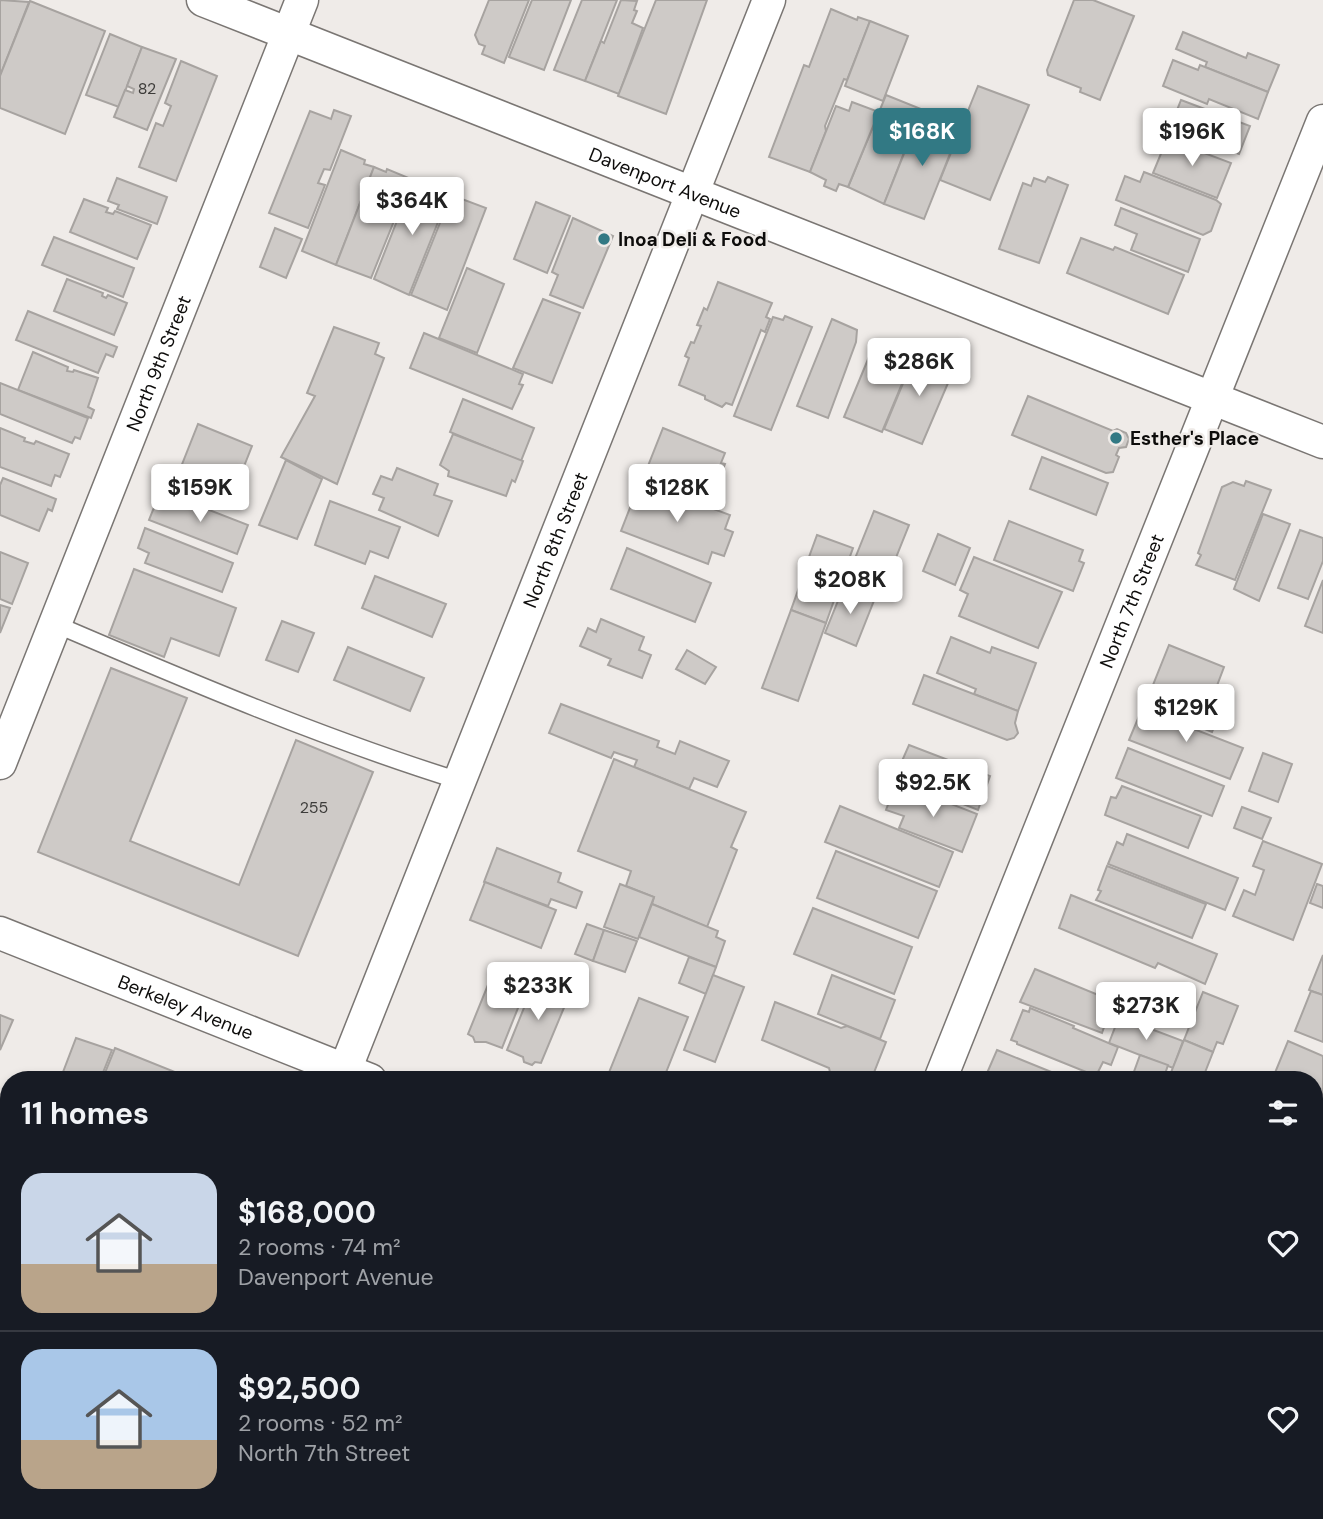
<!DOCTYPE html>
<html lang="en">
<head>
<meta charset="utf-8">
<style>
	:root { --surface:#171b24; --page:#20242c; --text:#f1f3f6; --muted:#9ea1a6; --line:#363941; --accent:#327984 }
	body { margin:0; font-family:"DM Sans",sans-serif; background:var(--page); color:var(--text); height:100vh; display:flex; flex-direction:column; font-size:26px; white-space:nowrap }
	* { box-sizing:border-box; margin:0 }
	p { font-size:23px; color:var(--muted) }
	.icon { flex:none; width:38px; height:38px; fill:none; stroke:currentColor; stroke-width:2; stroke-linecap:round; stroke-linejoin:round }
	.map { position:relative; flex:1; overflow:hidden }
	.side { position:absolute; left:0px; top:1071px; width:1323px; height:448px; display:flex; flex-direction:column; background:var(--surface); border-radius:28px 28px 0 0; box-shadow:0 4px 10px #0003 }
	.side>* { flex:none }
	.price { position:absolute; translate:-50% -60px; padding:0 16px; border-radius:7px; background:#fff; color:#222; font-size:23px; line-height:46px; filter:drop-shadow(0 2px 4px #0008) }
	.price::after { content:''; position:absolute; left:50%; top:42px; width:21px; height:16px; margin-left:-10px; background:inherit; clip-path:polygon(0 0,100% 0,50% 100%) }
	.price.on { background:var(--accent); color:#fff }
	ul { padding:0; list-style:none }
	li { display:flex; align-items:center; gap:21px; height:175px; padding:0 21px }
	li+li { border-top:2px solid var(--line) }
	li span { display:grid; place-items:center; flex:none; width:196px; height:140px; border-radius:21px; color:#555 }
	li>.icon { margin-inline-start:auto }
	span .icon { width:84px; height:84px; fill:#fffc; stroke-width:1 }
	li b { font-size:30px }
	h2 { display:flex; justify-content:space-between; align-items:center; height:84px; padding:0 21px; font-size:30px }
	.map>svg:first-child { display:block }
	.building { fill:#cecac7; stroke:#a7a3a0; stroke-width:2 }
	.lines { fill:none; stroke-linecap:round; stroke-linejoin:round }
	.lane-casing { stroke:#7a7673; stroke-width:19 }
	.street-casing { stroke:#7a7673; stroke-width:35 }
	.secondary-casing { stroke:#7a7673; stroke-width:42 }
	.lane { stroke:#fff; stroke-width:16 }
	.street { stroke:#fff; stroke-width:32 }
	.secondary { stroke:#fff; stroke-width:38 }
	.poi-dot { fill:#327984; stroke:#efebe8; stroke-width:2.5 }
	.labels { text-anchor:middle; stroke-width:5; stroke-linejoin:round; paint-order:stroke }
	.number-label { font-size:16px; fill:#3d3c3a }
	.street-label { font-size:19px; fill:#0d0c0b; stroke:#efebe8 }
	.poi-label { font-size:19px; font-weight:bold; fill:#0d0c0b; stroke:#efebe8; text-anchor:start }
</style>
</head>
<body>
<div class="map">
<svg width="1323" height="1519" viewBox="0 0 1323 1519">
	<rect width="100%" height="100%" fill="#efebe8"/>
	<!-- building -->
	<g class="building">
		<polygon points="0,0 29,2 0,76"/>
		<polygon points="489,0 529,0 504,63 482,54 485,46 479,44 475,35"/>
		<polygon points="532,0 571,0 544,70 509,57"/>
		<polygon points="582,0 617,0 585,81 554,70"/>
		<polygon points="621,0 637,1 634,10 637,11 632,23 643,28 619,94 585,81 601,41 604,43"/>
		<polygon points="656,0 707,0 666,114 618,96"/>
		<polygon points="1074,0 1093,0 1134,16 1100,100 1080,92 1081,88 1048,75 1047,70"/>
		<polygon points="30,1 105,31 65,134 0,108 0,76"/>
		<polygon points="831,9 857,20 858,17 870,21 847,80 844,79 825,126 826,131 810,172 769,157 804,65 809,67"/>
		<polygon points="870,21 908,36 883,101 845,86"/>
		<polygon points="1183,32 1246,58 1248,53 1279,65 1268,92 1205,67 1207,62 1176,49"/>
		<polygon points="110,34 142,47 119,107 86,95"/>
		<polygon points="142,47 176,59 147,130 114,117 125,90 133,93 134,89 127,86"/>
		<polygon points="1173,60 1198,70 1200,65 1268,92 1258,119 1209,99 1207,104 1163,86"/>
		<polygon points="181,61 217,76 176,181 139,167 156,123 163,126 171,106 165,103"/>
		<polygon points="978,86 1029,105 990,200 940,180"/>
		<polygon points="886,95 921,109 884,204 848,187"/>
		<polygon points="1181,100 1250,126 1239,154 1170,128"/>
		<polygon points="852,102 879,112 848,187 839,184 836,191 824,186 826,180 810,172 836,106 849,111"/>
		<polygon points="334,110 351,116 330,170 324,169 318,183 325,185 308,228 269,213 310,111 331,119"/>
		<polygon points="919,116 959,131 924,219 884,204"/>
		<polygon points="1167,139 1231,163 1217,198 1153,173"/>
		<polygon points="341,150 365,160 364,164 374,167 336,265 302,251"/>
		<polygon points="374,167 386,172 387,169 411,179 371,278 336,265"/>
		<polygon points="1144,172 1216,200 1221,204 1211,231 1203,235 1116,200 1125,176 1140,182"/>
		<polygon points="1048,177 1068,185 1039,263 999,249 1023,183 1031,186 1034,178 1045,182"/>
		<polygon points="117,178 167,197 157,224 117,209 119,205 108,201"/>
		<polygon points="424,182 450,192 409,295 374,279 412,183 422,187"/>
		<polygon points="450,198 461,202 462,199 486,208 447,310 411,295"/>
		<polygon points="84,199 108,208 106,212 113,214 115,211 151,225 137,259 70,232"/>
		<polygon points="536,202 570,216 547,273 514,259"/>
		<polygon points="1121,208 1200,239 1188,272 1131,250 1137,234 1115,225"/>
		<polygon points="573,218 613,236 583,308 550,295 558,275 552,272"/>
		<polygon points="275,228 302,239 286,278 260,267"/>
		<polygon points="54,237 134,268 123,297 42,265"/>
		<polygon points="1081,238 1113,250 1115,247 1184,275 1168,314 1067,273"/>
		<polygon points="467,268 504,284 477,353 439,338"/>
		<polygon points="67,279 103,293 102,296 106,298 108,295 127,303 114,335 54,311"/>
		<polygon points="718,282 772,303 766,317 770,319 765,332 761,330 732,405 726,403 722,407 705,399 705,396 679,385 689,358 685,356 691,342 694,343 701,326 697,325 704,308 707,310"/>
		<polygon points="543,299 580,313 552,383 513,368"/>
		<polygon points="28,311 117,347 113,357 106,354 98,373 16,340"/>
		<polygon points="785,316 812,327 771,430 734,416 773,317 783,320"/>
		<polygon points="832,319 857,330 856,342 828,418 797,406"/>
		<polygon points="334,327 379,343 375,354 384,358 337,484 281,457 315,396 307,393"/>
		<polygon points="424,333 523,374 519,384 523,385 512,409 410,368"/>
		<polygon points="883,339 890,341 891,346 910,349 914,355 882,432 844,417 876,340"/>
		<polygon points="33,352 68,367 67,371 73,372 74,370 98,378 88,407 94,410 91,418 18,390"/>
		<polygon points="916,352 954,369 922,444 884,429"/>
		<polygon points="0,383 88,418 80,439 75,437 72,443 0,414"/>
		<polygon points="1028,396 1113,431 1117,429 1126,433 1129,439 1126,447 1119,448 1116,455 1119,457 1113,472 1106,473 1012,435"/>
		<polygon points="463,399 534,428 521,461 450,432"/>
		<polygon points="198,424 252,446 233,494 179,472"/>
		<polygon points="0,428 25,438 24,441 34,444 36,441 69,454 60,477 55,475 51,486 0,467"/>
		<polygon points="663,428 725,453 721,463 725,464 714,492 648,466"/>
		<polygon points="453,434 523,461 515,482 512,480 506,496 448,476 449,471 440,465"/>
		<polygon points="1042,457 1108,483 1096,515 1030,489"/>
		<polygon points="286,460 322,479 297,539 259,525"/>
		<polygon points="397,468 438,484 434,495 452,501 438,536 379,510 384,498 373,494 381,476 392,480"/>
		<polygon points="3,478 56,499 52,511 48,509 39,531 0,515 0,485"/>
		<polygon points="1246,481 1271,490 1235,580 1196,565 1201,555 1198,553 1222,487 1233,482 1244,486"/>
		<polygon points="640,482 730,515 725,529 733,532 724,556 712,552 708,564 621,531"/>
		<polygon points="173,496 248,525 237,554 149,520 157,500 170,505"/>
		<polygon points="330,501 400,527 388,558 370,551 365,564 315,545"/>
		<polygon points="874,511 909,525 879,600 844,586"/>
		<polygon points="1263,514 1290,524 1259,601 1234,589"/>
		<polygon points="1009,521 1083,550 1079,561 1084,563 1073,591 994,560"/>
		<polygon points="145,528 233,563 222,592 145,563 149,553 138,548"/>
		<polygon points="1300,530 1323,538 1323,561 1308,599 1278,588"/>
		<polygon points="938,534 970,548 955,585 923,571"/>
		<polygon points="817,535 853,548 837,592 801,579"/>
		<polygon points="627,548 711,583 695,622 611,589"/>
		<polygon points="0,552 28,563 12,604 0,599"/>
		<polygon points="974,557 1062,592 1038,648 959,616 968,594 960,590"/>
		<polygon points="134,569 236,608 219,656 171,638 164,657 109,635"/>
		<polygon points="375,576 446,604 432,637 362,608"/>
		<polygon points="802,579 837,592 826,623 791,610"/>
		<polygon points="1323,580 1323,633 1305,626"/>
		<polygon points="844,586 875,598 856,646 825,633"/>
		<polygon points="0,605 10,608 0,633"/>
		<polygon points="791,610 826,623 798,701 762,688"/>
		<polygon points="601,619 644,637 639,650 651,655 642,678 608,665 611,659 580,646 588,628 596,632"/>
		<polygon points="282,621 314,633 298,672 266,660"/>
		<polygon points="951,637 990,653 992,647 1036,663 1018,711 974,694 976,689 937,673"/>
		<polygon points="1169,645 1224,667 1215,691 1227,696 1212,732 1145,705"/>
		<polygon points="348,647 424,678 410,711 334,680"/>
		<polygon points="687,650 716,667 705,684 676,669"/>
		<polygon points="111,668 187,698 130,841 239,885 296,740 373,772 298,956 38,852"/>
		<polygon points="924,675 1018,711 1015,723 1018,733 1014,738 1007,740 913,704"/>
		<polygon points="561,704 659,741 657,747 675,754 680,741 729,761 717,787 694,778 689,789 634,767 637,760 614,752 611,758 549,733"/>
		<polygon points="1142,709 1243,748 1230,779 1129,740"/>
		<polygon points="909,745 990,776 978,810 895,777"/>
		<polygon points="1128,748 1224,786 1212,816 1116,778"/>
		<polygon points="1263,753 1292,764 1278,802 1249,791"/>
		<polygon points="614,759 746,812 731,847 737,850 707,927 652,904 654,897 626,886 631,871 578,851"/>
		<polygon points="1122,786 1201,816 1188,848 1105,815 1111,797 1116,798"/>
		<polygon points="894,789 924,801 926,794 977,814 962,852 899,828 904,816 886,810"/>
		<polygon points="840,806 953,852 939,887 825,842"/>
		<polygon points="1242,807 1271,818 1262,839 1234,828"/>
		<polygon points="1127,834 1238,878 1225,910 1108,864 1117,842 1123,845"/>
		<polygon points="1263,841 1322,864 1293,940 1233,916 1244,890 1255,895 1264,870 1253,866"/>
		<polygon points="497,848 561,873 558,882 582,892 576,908 551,899 548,906 484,882"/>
		<polygon points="836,851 937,891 918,938 817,898"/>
		<polygon points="1107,866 1206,904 1192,938 1096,900 1101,891 1098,890"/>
		<polygon points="485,882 556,910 541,948 470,920"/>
		<polygon points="620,884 654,897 638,939 604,927"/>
		<polygon points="1317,884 1323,886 1323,908 1310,903"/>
		<polygon points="1071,895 1217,954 1205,984 1158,963 1155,968 1059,928"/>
		<polygon points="652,904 718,931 716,937 725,941 716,967 639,937"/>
		<polygon points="813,908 912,947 894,994 794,954"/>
		<polygon points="587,924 604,930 593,961 575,954"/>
		<polygon points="604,930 637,941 625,972 593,961"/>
		<polygon points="1323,955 1323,995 1309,990"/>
		<polygon points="689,957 716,967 706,994 679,983"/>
		<polygon points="1035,969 1113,1001 1102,1033 1020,1002"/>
		<polygon points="494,970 528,983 502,1048 486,1042 475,1042 473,1037 468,1034"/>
		<polygon points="713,975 744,987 715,1062 684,1050"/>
		<polygon points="832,975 895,1000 880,1039 818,1014"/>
		<polygon points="550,978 565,983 560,995 568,998 541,1063 535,1062 532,1065 524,1062 523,1057 507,1050 534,983 546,988"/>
		<polygon points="1311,991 1323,995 1323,1042 1295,1031"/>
		<polygon points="1203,992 1238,1006 1223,1044 1217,1042 1213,1052 1184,1040"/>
		<polygon points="639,998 688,1017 663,1080 606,1080"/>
		<polygon points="775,1002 841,1028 847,1026 886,1042 871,1080 848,1080 830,1072 829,1068 762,1040"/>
		<polygon points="1030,1008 1074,1026 1073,1028 1118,1047 1111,1065 1103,1062 1096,1076 1017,1044 1017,1042 1011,1040 1023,1010 1029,1012"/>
		<polygon points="0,1015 13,1020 0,1050"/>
		<polygon points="1119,1017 1183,1041 1173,1068 1109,1043"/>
		<polygon points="76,1038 112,1050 100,1080 60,1080"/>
		<polygon points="1184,1040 1213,1052 1202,1080 1168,1080"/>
		<polygon points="1288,1041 1323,1056 1323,1105 1314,1102 1314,1080 1272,1080"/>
		<polygon points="115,1048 175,1072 174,1075 188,1080 102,1080"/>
		<polygon points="997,1050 1071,1080 984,1080"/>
		<polygon points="1140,1055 1168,1065 1163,1080 1131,1080"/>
		<polygon points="1314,1102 1323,1105 1322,1148 1314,1144"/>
		<polygon points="0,1267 9,1271 9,1306 6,1312 0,1310"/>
		<polygon points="0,1408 9,1411 9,1510 103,1510 100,1519 0,1519"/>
		<polygon points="251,1510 285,1510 308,1519 247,1519"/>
		<polygon points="286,1510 343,1510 339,1519 314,1519"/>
		<polygon points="637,1510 708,1510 704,1519 659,1519"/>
		<polygon points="832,1510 899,1510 897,1517 902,1519 853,1519"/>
		<polygon points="1134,1510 1178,1510 1175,1519 1155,1519"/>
		<polygon points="1273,1510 1274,1510 1296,1519 1269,1519"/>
	</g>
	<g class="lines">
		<!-- lane casing -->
		<g class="lane-casing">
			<path id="lane" d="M 55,624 C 188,681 322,738 460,781"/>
		</g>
		<!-- street casing -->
		<g class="street-casing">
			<g id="street">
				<path id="s1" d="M 203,0 L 1323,442"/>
				<path id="s2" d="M 0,763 L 302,0"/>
				<path id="s3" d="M 0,933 L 370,1080"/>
				<path id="s4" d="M 341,1080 L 769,0"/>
				<path id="s5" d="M 940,1080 L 1323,121"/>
				<polyline points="1314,1455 1323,1458"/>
				<polyline points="170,1519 173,1510"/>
				<polyline points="765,1519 768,1510"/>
			</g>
		</g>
		<!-- secondary casing -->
		<g class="secondary-casing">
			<g id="secondary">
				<polyline points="1314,1274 1323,1252"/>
				<polyline points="1216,1519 1220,1510"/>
			</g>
		</g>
		<!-- lane -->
		<use href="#lane" class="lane"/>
		<!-- street -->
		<use href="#street" class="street"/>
		<!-- secondary -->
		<use href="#secondary" class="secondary"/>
	</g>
	<!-- markers -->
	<g class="poi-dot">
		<circle cx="604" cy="239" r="7"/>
		<circle cx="1116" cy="438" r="7"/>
	</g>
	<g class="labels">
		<!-- number labels -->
		<g class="number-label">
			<text x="147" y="94">82</text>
			<text x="314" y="813">255</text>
		</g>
		<!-- street labels -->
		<g class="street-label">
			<text dy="7" stroke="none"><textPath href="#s1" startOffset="497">Davenport Avenue</textPath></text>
			<text dy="7" stroke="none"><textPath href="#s2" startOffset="430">North 9th Street</textPath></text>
			<text dy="7" stroke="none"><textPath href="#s4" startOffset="581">North 8th Street</textPath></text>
			<text dy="7" stroke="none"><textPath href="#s5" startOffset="516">North 7th Street</textPath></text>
			<text dy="7" stroke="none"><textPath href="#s3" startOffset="200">Berkeley Avenue</textPath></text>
		</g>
		<!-- poi labels -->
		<g class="poi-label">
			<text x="618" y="246">Inoa Deli &amp; Food</text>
			<text x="1130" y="445">Esther's Place</text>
		</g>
	</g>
</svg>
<b class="price on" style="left:922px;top:168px">$168K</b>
<b class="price" style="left:1192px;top:168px">$196K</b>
<b class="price" style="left:412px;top:237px">$364K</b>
<b class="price" style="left:919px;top:398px">$286K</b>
<b class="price" style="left:200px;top:524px">$159K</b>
<b class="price" style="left:677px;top:524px">$128K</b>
<b class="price" style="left:850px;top:616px">$208K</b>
<b class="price" style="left:1186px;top:744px">$129K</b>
<b class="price" style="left:933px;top:819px">$92.5K</b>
<b class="price" style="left:538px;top:1022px">$233K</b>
<b class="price" style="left:1146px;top:1042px">$273K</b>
<section class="side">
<h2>11 homes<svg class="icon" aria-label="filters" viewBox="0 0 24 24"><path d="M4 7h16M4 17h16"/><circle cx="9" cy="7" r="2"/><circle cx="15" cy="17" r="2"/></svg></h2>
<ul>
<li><span style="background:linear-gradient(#c9d6e8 65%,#b9a48a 0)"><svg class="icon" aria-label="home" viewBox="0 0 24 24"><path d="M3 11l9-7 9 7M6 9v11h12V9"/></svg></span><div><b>$168,000</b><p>2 rooms · 74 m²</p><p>Davenport Avenue</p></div><svg class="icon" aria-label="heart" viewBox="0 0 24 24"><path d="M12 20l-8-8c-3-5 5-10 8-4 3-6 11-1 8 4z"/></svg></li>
<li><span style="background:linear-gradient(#a9c7e8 65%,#b9a48a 0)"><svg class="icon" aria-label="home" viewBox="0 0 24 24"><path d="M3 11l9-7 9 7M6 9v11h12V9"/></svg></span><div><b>$92,500</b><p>2 rooms · 52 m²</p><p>North 7th Street</p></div><svg class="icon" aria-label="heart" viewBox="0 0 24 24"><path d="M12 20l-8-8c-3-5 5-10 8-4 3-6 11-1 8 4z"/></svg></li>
</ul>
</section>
</div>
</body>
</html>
